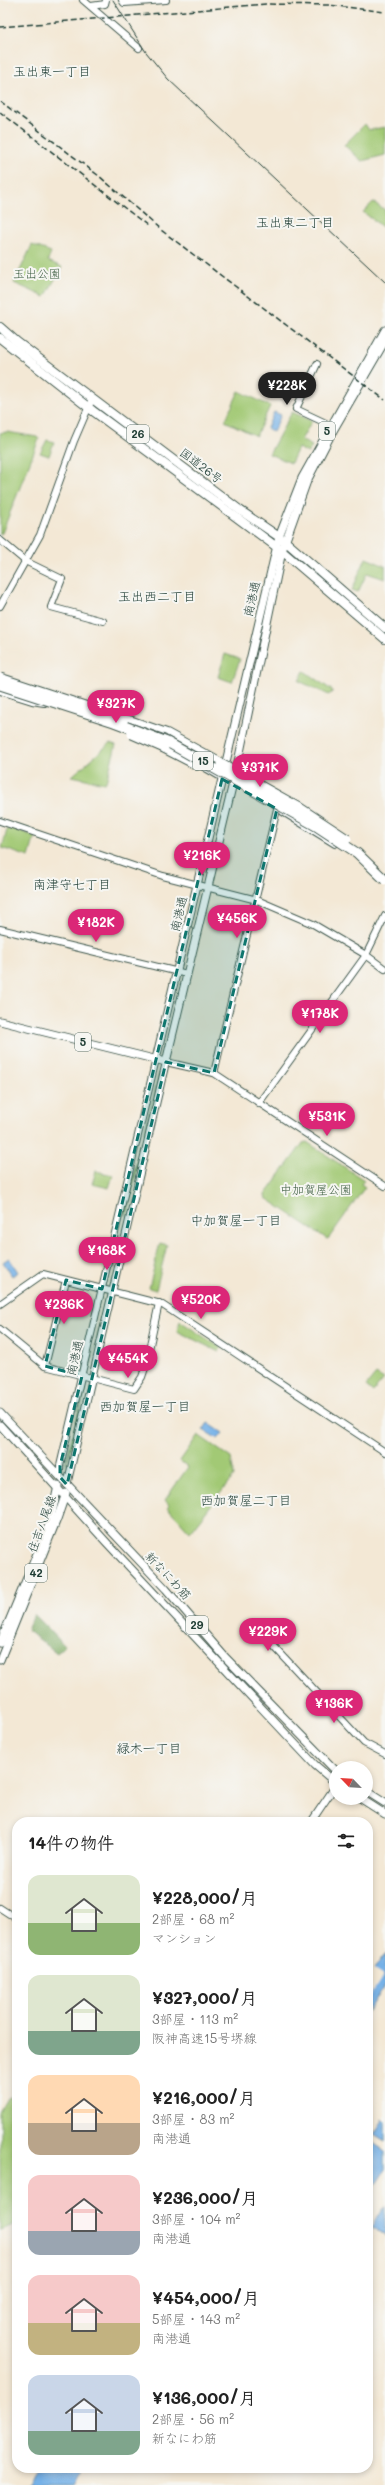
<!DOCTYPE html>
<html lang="ja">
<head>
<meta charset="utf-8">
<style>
	:root { --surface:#fff; --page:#f2f2f2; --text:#222; --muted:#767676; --accent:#db2777 }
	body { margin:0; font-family:Mali,"Klee One",sans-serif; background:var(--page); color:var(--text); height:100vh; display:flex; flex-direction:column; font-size:15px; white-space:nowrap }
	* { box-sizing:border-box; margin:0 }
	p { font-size:13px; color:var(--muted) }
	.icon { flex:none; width:22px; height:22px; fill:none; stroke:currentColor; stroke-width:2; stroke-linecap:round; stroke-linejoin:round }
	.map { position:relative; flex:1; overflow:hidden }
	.details { position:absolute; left:12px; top:1817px; width:361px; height:656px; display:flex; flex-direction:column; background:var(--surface); border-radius:16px; box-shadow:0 2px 6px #0003 }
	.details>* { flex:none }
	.needle { width:26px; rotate:295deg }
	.fabs { position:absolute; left:329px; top:1761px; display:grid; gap:8px }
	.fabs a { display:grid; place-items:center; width:44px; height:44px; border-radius:50%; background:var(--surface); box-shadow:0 2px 6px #0003; font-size:20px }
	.price { position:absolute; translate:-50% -34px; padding:0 9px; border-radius:14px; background:var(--accent); color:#fff; font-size:13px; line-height:26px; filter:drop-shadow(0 1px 2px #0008) }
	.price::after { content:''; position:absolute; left:50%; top:24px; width:12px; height:9px; margin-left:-6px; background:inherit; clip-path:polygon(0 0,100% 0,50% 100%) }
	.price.selected { background:#222; color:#fff }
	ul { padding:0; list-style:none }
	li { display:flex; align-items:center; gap:12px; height:100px; padding:0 16px }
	li span { display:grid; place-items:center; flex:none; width:112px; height:80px; border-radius:12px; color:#555 }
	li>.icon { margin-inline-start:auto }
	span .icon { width:48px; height:48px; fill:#fffc; stroke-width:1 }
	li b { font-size:17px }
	h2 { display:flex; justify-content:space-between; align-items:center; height:48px; padding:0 16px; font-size:17px }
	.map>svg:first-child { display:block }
	.green { fill:#a2c974; stroke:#608354 }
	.forest { fill:#81ad66; stroke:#50754d }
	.water { fill:#76b1e7; stroke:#4a778e }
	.pier { fill:#f3e8d5 }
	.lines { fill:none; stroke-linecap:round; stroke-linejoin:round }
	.tertiary-casing { stroke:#3f574c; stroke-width:8 }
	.primary-casing { stroke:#3f574c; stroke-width:9 }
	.trunk-casing { stroke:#3f574c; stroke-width:10 }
	.motorway-casing { stroke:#3f574c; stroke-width:11 }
	.tertiary { stroke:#fff; stroke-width:6 }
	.primary { stroke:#fff; stroke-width:7 }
	.trunk { stroke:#fff; stroke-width:8 }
	.motorway { stroke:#fff; stroke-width:9 }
	.tram { stroke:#1f3d34; stroke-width:1 }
	.rail { stroke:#1f3d34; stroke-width:1.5; stroke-dasharray:6 3; stroke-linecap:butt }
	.motorway-bridge-casing { stroke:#3f574c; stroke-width:11; stroke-linecap:butt }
	.motorway-bridge { stroke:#fff; stroke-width:9 }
	.marked { fill:#0f766e; fill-opacity:0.2; stroke:#0f766e; stroke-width:3; stroke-dasharray:8 5; stroke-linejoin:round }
	.labels { text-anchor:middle; stroke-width:4; stroke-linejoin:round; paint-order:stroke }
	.shield { fill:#f6f6f2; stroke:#60746d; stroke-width:1 }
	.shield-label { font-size:11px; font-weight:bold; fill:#1f3d34 }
	.park-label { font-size:12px; fill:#406044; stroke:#f6f6f2 }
	.street-label { font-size:12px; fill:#1f3d34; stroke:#f6f6f2 }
	.neighbourhood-label { font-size:13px; fill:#1f3d34; stroke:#f6f6f2 }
</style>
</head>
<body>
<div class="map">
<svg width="385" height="2485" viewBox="0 0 385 2485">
	<rect width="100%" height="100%" fill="#f6f6f2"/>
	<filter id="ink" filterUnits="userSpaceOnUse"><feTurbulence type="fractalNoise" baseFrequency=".025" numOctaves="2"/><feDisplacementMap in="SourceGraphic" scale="8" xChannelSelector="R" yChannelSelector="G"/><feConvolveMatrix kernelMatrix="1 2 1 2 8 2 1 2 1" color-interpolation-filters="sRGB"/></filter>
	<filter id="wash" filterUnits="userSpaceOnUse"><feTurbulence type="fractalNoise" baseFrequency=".012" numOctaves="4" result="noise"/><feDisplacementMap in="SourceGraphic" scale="16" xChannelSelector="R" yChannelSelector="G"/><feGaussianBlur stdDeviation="0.9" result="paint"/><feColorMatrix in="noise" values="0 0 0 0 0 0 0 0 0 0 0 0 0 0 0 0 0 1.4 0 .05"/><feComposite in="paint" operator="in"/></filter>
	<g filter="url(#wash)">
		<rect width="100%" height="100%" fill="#f3e8d5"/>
		<!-- green -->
		<g class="green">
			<polygon points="365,124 369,130 385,127 385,155 362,161 344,145"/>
			<polygon points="373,202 385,210 385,229 363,212"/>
			<polygon points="32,245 51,252 48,261 62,267 45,297 14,283"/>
			<polygon points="239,391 270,406 256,436 225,421"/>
			<polygon points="292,412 312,421 301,440 312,446 308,453 298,448 291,463 269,454"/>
			<polygon points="7,432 37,437 39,439 2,533 0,534 0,433"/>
			<polygon points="47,440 54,442 49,456 40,453"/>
			<polygon points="366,558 385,566 385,579 367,573 358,592 352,590"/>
			<polygon points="225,654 240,659 232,682 218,677"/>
			<polygon points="304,671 333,691 329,695 299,681"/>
			<polygon points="110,743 116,745 106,782 104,783 72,776"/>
			<polygon points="10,828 35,836 29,857 2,848 7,830"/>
			<polygon points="159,1074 160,1074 146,1133 144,1132"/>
			<polygon points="307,1142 364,1180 361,1184 365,1187 329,1238 327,1239 266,1198 265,1195 303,1143"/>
			<polygon points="139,1152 141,1152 126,1215 124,1214"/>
			<polygon points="96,1171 113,1175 109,1188 92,1184"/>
			<polygon points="160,1243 167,1245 156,1290 149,1288"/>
			<polygon points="105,1303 90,1368 89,1368"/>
			<polygon points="180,1321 221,1348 219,1352 177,1331"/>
			<polygon points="376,1374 384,1379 373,1392 366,1386"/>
			<polygon points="85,1386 86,1386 73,1443 65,1466"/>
			<polygon points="198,1435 231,1458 234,1476 190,1532 167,1507 169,1505 165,1500 188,1467 180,1461"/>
			<polygon points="15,2095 17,2096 17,2223 0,2231 0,2112 8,2098"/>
		</g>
		<!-- forest -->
		<polygon class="forest" points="34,1614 65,1646 57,1653 27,1630"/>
		<!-- water -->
		<g class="water">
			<polygon points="274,412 281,415 273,432 267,428"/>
			<polygon points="9,1258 18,1272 12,1276 3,1262"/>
			<polygon points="208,1423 223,1433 218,1439 203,1430"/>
			<polygon points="385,1953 385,1985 368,2012 368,1978"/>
			<polygon points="383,2120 385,2121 385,2141 374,2134"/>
			<polygon points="370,2141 385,2151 385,2170 375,2186 368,2182"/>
			<polygon points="385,2206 385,2236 372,2227"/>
			<polygon points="40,2468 83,2468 73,2485 29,2485"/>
		</g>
		<!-- pier -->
		<polygon class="pier" points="372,1969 383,1976 368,1999 368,1975"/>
	</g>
	<g filter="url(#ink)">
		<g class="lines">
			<!-- tertiary casing -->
			<g class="tertiary-casing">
				<g id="tertiary">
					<polyline points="83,0 139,48"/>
					<polyline points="122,0 124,3 166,0"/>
					<polyline points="91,6 105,4 106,0"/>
					<polyline points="317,364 296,409 330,425"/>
					<polyline points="0,540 25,561 62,579 51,607 103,621"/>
					<polyline points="0,606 40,535 74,441 92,399"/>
					<polyline points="0,691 32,701 44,703"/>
					<polyline points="121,716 167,732 225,764"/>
					<polyline points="195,762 226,780"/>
					<polyline points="283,812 335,844"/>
					<polyline points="0,821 163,876 257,900 313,924 366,955 385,969"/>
					<polyline points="0,929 187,974"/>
					<polyline points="214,1073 277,809"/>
					<polyline points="259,1103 366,955 385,916"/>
					<polyline points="0,1304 43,1274 161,1304 385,1452"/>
					<polyline points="0,1329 45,1366 134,1389 142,1377 145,1368 159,1303"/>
					<polyline points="45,1366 66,1280"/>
					<polyline points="60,1477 60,1466 156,1059"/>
					<polyline points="67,1485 166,1062 214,1073 385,1186"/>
					<polyline points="256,1627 364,1743 385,1754"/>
					<polyline points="311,1822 336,1785"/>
					<polyline points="0,1908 17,1919"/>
				</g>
			</g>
			<!-- primary casing -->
			<g class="primary-casing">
				<g id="primary">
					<polyline points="0,1021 166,1062 238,762 282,551 307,481 334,429 385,341"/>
					<polyline points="156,1059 279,537 302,478 385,330"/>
					<polyline points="0,1413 166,1589 225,1657 336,1771"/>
					<polyline points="0,1425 108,1544 315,1765 336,1783"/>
					<polyline points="0,1643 50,1522 58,1486"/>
					<polyline points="0,1660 57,1519 66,1493"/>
					<polyline points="366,1791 385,1803"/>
					<polyline points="360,1798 385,1814"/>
				</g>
			</g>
			<!-- trunk casing -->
			<g class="trunk-casing">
				<g id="trunk">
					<polyline points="0,327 17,342 241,511 285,541 385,628"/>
					<polyline points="0,338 93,411 282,551 385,639"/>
				</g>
			</g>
			<!-- motorway casing -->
			<g class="motorway-casing">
				<polyline id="motorway" points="164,748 197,765"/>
			</g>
			<!-- tertiary -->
			<use href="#tertiary" class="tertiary"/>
			<!-- primary -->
			<use href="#primary" class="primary"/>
			<!-- trunk -->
			<use href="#trunk" class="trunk"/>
			<!-- motorway -->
			<use href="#motorway" class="motorway"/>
			<!-- tram -->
			<polyline class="tram" points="113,0 146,52 168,79 385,282"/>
			<!-- rail -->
			<g class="rail">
				<polyline points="0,27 266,4 329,5 385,12"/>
				<polyline points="0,101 99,176 161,230 385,400"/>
				<polyline points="0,112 148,226"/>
			</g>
			<!-- motorway-bridge casing -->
			<g class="motorway-bridge-casing">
				<g id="motorway-bridge">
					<polyline points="0,678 124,719"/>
					<polyline points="0,685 114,722 167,742 316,826 357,853 385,880"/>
					<polyline points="132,734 164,748"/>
					<polyline points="221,764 300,808 347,839"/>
				</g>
			</g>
			<!-- motorway-bridge -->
			<use href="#motorway-bridge" class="motorway-bridge"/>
		</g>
	</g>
	<!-- marked area -->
	<path class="marked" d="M 222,779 L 277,809 L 214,1073 L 166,1062 L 67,1485 L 60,1477 L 60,1466 L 82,1376 L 45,1366 L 66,1280 L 102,1289 Z"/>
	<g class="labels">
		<!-- shield labels -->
		<g class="shield">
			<rect x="319" y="422" width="16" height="18" rx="3"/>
			<rect x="127" y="425" width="22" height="18" rx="3"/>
			<rect x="193" y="752" width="20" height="18" rx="3"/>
			<rect x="75" y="1033" width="16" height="18" rx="3"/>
			<rect x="25" y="1564" width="22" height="18" rx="3"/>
			<rect x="186" y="1616" width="22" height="18" rx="3"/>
		</g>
		<g class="shield-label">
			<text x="327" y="435">5</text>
			<text x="138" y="438">26</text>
			<text x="203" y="765">15</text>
			<text x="83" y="1046">5</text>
			<text x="36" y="1577">42</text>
			<text x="197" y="1629">29</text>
		</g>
		<!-- park labels -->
		<g class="park-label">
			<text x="37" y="278">玉出公園</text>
			<text x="316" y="1194">中加賀屋公園</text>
		</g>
		<!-- street labels -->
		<g class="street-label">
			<text transform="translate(201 466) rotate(37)" y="4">国道26号</text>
			<text transform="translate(252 599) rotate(-77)" y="4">南港通</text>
			<text transform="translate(179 914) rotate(-77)" y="4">南港通</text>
			<text transform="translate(75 1358) rotate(-77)" y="4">南港通</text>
			<text transform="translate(42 1524) rotate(-70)" y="4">住吉八尾線</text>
			<text transform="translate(168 1576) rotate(47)" y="4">新なにわ筋</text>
		</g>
		<!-- neighbourhood labels -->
		<g class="neighbourhood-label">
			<text x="52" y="76">玉出東一丁目</text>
			<text x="295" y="227">玉出東二丁目</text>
			<text x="157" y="601">玉出西二丁目</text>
			<text x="72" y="889">南津守七丁目</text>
			<text x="236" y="1225">中加賀屋一丁目</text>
			<text x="145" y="1411">西加賀屋一丁目</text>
			<text x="246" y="1505">西加賀屋二丁目</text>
			<text x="149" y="1753">緑木一丁目</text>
		</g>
	</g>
</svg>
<div class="fabs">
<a><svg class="needle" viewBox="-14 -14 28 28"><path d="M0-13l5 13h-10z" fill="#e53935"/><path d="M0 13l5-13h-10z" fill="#767676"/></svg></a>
</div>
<b class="price selected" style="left:287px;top:406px">¥228K</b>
<b class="price" style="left:116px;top:724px">¥327K</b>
<b class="price" style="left:260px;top:788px">¥371K</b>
<b class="price" style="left:202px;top:876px">¥216K</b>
<b class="price" style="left:237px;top:939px">¥456K</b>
<b class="price" style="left:96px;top:943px">¥182K</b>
<b class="price" style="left:320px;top:1034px">¥178K</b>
<b class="price" style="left:327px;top:1137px">¥531K</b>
<b class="price" style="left:107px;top:1271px">¥168K</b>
<b class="price" style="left:201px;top:1320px">¥520K</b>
<b class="price" style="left:64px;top:1325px">¥236K</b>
<b class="price" style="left:128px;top:1379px">¥454K</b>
<b class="price" style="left:268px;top:1652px">¥229K</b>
<b class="price" style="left:334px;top:1724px">¥136K</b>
<section class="details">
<h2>14件の物件<svg class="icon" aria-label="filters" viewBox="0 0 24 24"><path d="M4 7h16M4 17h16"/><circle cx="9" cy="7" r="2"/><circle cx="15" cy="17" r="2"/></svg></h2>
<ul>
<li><span style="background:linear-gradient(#dfe7d0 60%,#8fb573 0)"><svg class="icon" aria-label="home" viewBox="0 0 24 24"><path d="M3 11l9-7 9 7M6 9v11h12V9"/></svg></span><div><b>¥228,000/月</b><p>2部屋 · 68 m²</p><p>マンション</p></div></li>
<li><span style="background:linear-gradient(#dfe7d0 70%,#7fa58c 0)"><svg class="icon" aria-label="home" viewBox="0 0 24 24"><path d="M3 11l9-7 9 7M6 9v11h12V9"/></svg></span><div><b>¥327,000/月</b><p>3部屋 · 113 m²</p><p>阪神高速15号堺線</p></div></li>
<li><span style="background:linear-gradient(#ffd9b3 60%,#b9a48a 0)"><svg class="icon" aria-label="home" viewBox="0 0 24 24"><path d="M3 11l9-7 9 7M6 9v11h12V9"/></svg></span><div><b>¥216,000/月</b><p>3部屋 · 83 m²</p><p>南港通</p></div></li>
<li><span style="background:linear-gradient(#f6c9c9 70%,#9aa5b1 0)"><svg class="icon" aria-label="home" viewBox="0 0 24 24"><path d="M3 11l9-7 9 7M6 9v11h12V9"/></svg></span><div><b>¥236,000/月</b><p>3部屋 · 104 m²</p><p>南港通</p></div></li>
<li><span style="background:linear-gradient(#f6c9c9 60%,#c2b280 0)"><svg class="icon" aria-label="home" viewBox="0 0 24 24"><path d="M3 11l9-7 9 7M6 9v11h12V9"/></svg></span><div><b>¥454,000/月</b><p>5部屋 · 143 m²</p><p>南港通</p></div></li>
<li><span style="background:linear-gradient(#c9d6e8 70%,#7fa58c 0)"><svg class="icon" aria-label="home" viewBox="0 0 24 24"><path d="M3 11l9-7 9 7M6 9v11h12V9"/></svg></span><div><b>¥136,000/月</b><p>2部屋 · 56 m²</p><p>新なにわ筋</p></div></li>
</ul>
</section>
</div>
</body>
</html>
